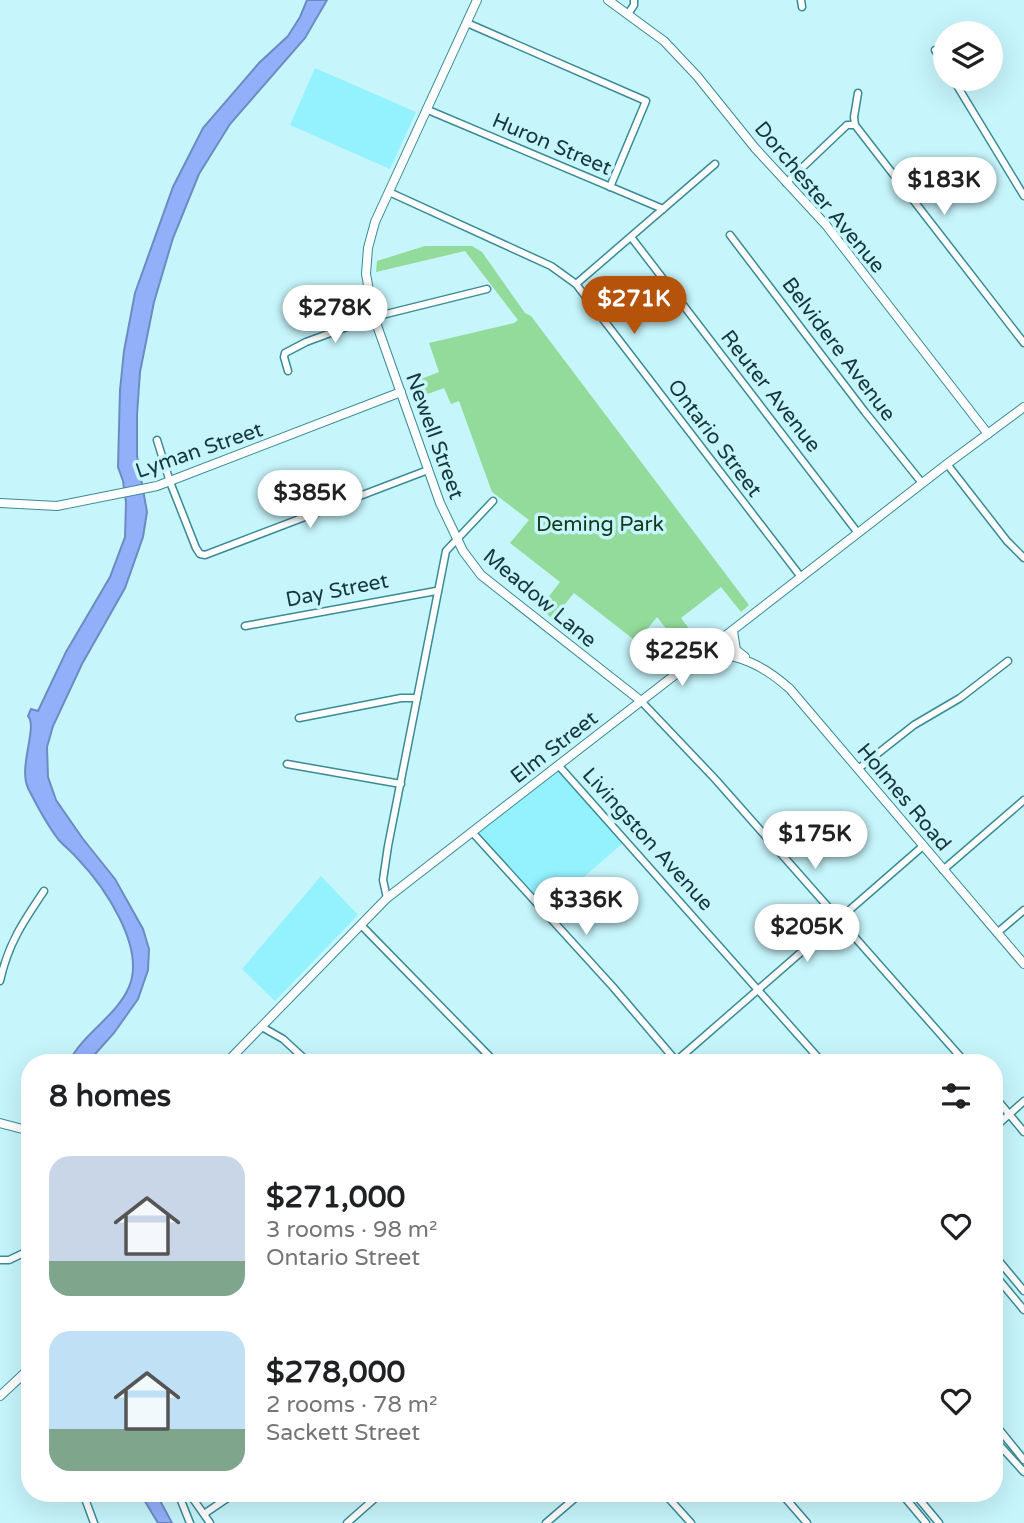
<!DOCTYPE html>
<html lang="en">
<head>
<meta charset="utf-8">
<style>
	:root { --surface:#fff; --page:#f2f2f2; --text:#202124; --muted:#757577; --accent:#b45309 }
	body { margin:0; font-family:"Varela Round",sans-serif; background:var(--page); color:var(--text); height:100vh; display:flex; flex-direction:column; font-size:26px; white-space:nowrap }
	* { box-sizing:border-box; margin:0 }
	p { font-size:23px; color:var(--muted) }
	.icon { flex:none; width:38px; height:38px; fill:none; stroke:currentColor; stroke-width:2; stroke-linecap:round; stroke-linejoin:round }
	.map { position:relative; flex:1; overflow:hidden }
	.details { position:absolute; left:21px; top:1054px; width:982px; height:448px; display:flex; flex-direction:column; background:var(--surface); border-radius:28px; box-shadow:0 7px 28px #0002 }
	.details>* { flex:none }
	.tools { position:absolute; left:933px; top:21px; display:grid; gap:14px }
	.tools a { display:grid; place-items:center; width:70px; height:70px; border-radius:50%; background:var(--surface); box-shadow:0 7px 28px #0002; font-size:35px }
	.price { position:absolute; translate:-50% -60px; padding:0 16px; border-radius:24px; background:#fff; color:#222; font-size:23px; line-height:46px; filter:drop-shadow(0 2px 4px #0008) }
	.price::after { content:''; position:absolute; left:50%; top:42px; width:21px; height:16px; margin-left:-10px; background:inherit; clip-path:polygon(0 0,100% 0,50% 100%) }
	.price.active { background:var(--accent); color:#fff }
	ul { padding:0; list-style:none }
	li { display:flex; align-items:center; gap:21px; height:175px; padding:0 28px }
	li span { display:grid; place-items:center; flex:none; width:196px; height:140px; border-radius:21px; color:#555 }
	li>.icon { margin-inline-start:auto }
	span .icon { width:84px; height:84px; fill:#fffc; stroke-width:1 }
	li b { font-size:30px }
	h2 { display:flex; justify-content:space-between; align-items:center; height:84px; padding:0 28px; font-size:30px }
	.map>svg:first-child { display:block }
	.built { fill:#94f1fe }
	.green { fill:#93db9a }
	.water { fill:#92b0fa; stroke:#6c8cc1; stroke-width:2 }
	.lines { fill:none; stroke-linecap:round; stroke-linejoin:round }
	.minor-casing { stroke:#398b96; stroke-width:9 }
	.tertiary-casing { stroke:#398b96; stroke-width:10 }
	.minor { stroke:#fff; stroke-width:6 }
	.tertiary { stroke:#fff; stroke-width:8 }
	.labels { text-anchor:middle; stroke-width:7; stroke-linejoin:round; paint-order:stroke }
	.street-label { font-size:21px; fill:#15373c; stroke:#c6f5fb }
	.park-label { font-size:21px; fill:#14381a; stroke:#c6f5fb }
</style>
</head>
<body>
<div class="map">
<svg width="1024" height="1523" viewBox="0 0 1024 1523">
	<rect width="100%" height="100%" fill="#c6f5fb"/>
	<!-- built -->
	<g class="built">
		<polygon points="315,68 416,112 390,169 290,125"/>
		<polygon points="559,771 624,842 547,909 479,833"/>
		<polygon points="321,876 358,915 275,1001 242,969"/>
	</g>
	<!-- green -->
	<polygon class="green" points="425,246 472,246 482,252 525,313 531,316 749,605 741,612 721,587 681,618 700,643 686,654 657,617 637,642 574,593 553,619 540,608 560,582 510,543 529,520 492,492 459,401 451,404 444,388 414,399 408,384 439,372 429,343 514,323 518,320 465,251 376,272 377,261"/>
	<!-- water -->
	<g class="water">
		<path d="M 307,0 L 327,0 L 305,38 L 230,124 L 199,174 L 173,238 L 154,302 L 140,372 L 137,415 L 137,456 L 147,512 L 143,537 L 125,588 L 82,664 L 53,726 L 47,747 L 48,777 L 56,800 L 83,839 L 115,879 L 143,929 L 149,949 L 148,970 L 138,999 L 114,1033 L 88,1062 L 69,1062 C 83,1033 116,1017 129,987 C 146,947 104,886 77,858 C 71,851 64,846 58,839 C 46,823 37,806 28,788 C 18,767 38,727 28,716 L 31,709 L 38,711 L 66,652 L 110,577 L 125,537 L 126,502 L 123,481 L 118,467 L 120,390 L 124,351 L 135,293 L 173,187 L 203,128 L 259,63 L 288,36 L 300,17 Z"/>
		<polygon points="140,1493 156,1493 172,1523 158,1523"/>
	</g>
	<g class="lines">
		<!-- minor casing -->
		<g class="minor-casing">
			<g id="minor">
				<polyline points="801,0 802,7"/>
				<polyline points="628,14 634,5 634,0"/>
				<polyline points="467,23 646,101 610,187"/>
				<polyline points="935,50 945,66"/>
				<polyline points="953,79 1024,196"/>
				<polyline points="858,93 854,117 855,125 1024,343"/>
				<polyline points="428,110 663,209"/>
				<polyline points="786,183 847,125 855,125"/>
				<polyline points="389,192 551,266 576,284 801,577"/>
				<polyline points="730,235 865,412 922,483"/>
				<polyline points="631,237 858,533"/>
				<polyline points="576,284 715,164"/>
				<polyline points="288,371 284,357 285,353 306,342 374,317 487,289"/>
				<polyline points="157,440 170,482 196,548 200,554 205,555 428,470"/>
				<polyline points="947,464 1007,541 1024,558"/>
				<polyline points="245,626 436,591"/>
				<polyline points="641,701 716,780 965,1062"/>
				<polyline points="299,718 401,698 417,698"/>
				<polyline points="287,764 401,784"/>
				<polyline points="559,766 822,1062"/>
				<polyline points="858,769 914,725 960,698 1008,661"/>
				<polyline points="472,832 613,987 677,1062"/>
				<polyline points="943,870 1024,800"/>
				<polyline points="387,898 383,880 388,846 446,551 493,501"/>
				<polyline points="361,925 495,1062"/>
				<polyline points="997,933 1024,910"/>
				<path d="M 0,981 C 8,944 23,922 44,891"/>
				<polyline points="262,1027 283,1039 308,1062"/>
				<polyline points="675,1062 923,846"/>
				<polyline points="994,1096 1024,1132"/>
				<polyline points="994,1128 1024,1101"/>
				<polyline points="994,1255 1024,1291"/>
				<polyline points="0,1260 9,1260 30,1250"/>
				<polyline points="994,1274 1024,1310"/>
				<polyline points="994,1423 1024,1460"/>
				<polyline points="994,1439 1024,1472"/>
				<polyline points="83,1493 94,1523"/>
				<polyline points="178,1493 190,1523"/>
				<polyline points="189,1493 210,1523"/>
				<polyline points="664,1493 691,1523"/>
				<polyline points="781,1493 807,1523"/>
				<polyline points="901,1493 926,1523"/>
				<polyline points="914,1493 939,1523"/>
				<polyline points="204,1514 235,1493"/>
				<polyline points="347,1523 381,1493"/>
				<polyline points="546,1523 581,1493"/>
			</g>
		</g>
		<!-- tertiary casing -->
		<g class="tertiary-casing">
			<g id="tertiary">
				<polyline points="477,0 375,222 368,248 366,274 374,317 440,503 463,551 481,575 641,701"/>
				<polyline points="608,0 664,41 697,76 755,148 826,225 988,434"/>
				<polyline points="0,503 57,506 157,486 401,392"/>
				<polyline points="733,631 736,650 745,657"/>
				<path d="M 705,652 C 741,655 763,665 790,689 L 1024,964"/>
				<polyline points="227,1062 387,898 947,464 1024,407"/>
				<polyline points="0,1123 30,1131"/>
				<polyline points="0,1396 30,1368"/>
			</g>
		</g>
		<!-- minor -->
		<use href="#minor" class="minor"/>
		<!-- tertiary -->
		<use href="#tertiary" class="tertiary"/>
	</g>
	<g class="labels">
		<!-- street labels -->
		<g class="street-label">
			<text transform="translate(552 144) rotate(23)" y="7">Huron Street</text>
			<text transform="translate(820 197) rotate(50)" y="7">Dorchester Avenue</text>
			<text transform="translate(839 349) rotate(53)" y="7">Belvidere Avenue</text>
			<text transform="translate(771 391) rotate(52)" y="7">Reuter Avenue</text>
			<text transform="translate(435 436) rotate(70)" y="7">Newell Street</text>
			<text transform="translate(715 438) rotate(53)" y="7">Ontario Street</text>
			<text transform="translate(199 450) rotate(-19)" y="7">Lyman Street</text>
			<text transform="translate(337 590) rotate(-11)" y="7">Day Street</text>
			<text transform="translate(540 598) rotate(40)" y="7">Meadow Lane</text>
			<text transform="translate(554 747) rotate(-38)" y="7">Elm Street</text>
			<text transform="translate(904 797) rotate(50)" y="7">Holmes Road</text>
			<text transform="translate(648 839) rotate(48)" y="7">Livingston Avenue</text>
		</g>
		<!-- park labels -->
		<g class="park-label">
			<text x="600" y="531">Deming Park</text>
		</g>
	</g>
</svg>
<div class="tools">
<a><svg class="icon" aria-label="layers" viewBox="0 0 24 24"><path d="M12 4l9 5-9 5-9-5zM3 14l9 5 9-5"/></svg></a>
</div>
<b class="price" style="left:944px;top:217px">$183K</b>
<b class="price active" style="left:634px;top:336px">$271K</b>
<b class="price" style="left:335px;top:345px">$278K</b>
<b class="price" style="left:310px;top:530px">$385K</b>
<b class="price" style="left:682px;top:688px">$225K</b>
<b class="price" style="left:815px;top:871px">$175K</b>
<b class="price" style="left:586px;top:937px">$336K</b>
<b class="price" style="left:807px;top:964px">$205K</b>
<section class="details">
<h2>8 homes<svg class="icon" aria-label="filters" viewBox="0 0 24 24"><path d="M4 7h16M4 17h16"/><circle cx="9" cy="7" r="2"/><circle cx="15" cy="17" r="2"/></svg></h2>
<ul>
<li><span style="background:linear-gradient(#c9d6e8 75%,#7fa58c 0)"><svg class="icon" aria-label="home" viewBox="0 0 24 24"><path d="M3 11l9-7 9 7M6 9v11h12V9"/></svg></span><div><b>$271,000</b><p>3 rooms · 98 m²</p><p>Ontario Street</p></div><svg class="icon" aria-label="heart" viewBox="0 0 24 24"><path d="M12 20l-8-8c-3-5 5-10 8-4 3-6 11-1 8 4z"/></svg></li>
<li><span style="background:linear-gradient(#bfe0f5 70%,#7fa58c 0)"><svg class="icon" aria-label="home" viewBox="0 0 24 24"><path d="M3 11l9-7 9 7M6 9v11h12V9"/></svg></span><div><b>$278,000</b><p>2 rooms · 78 m²</p><p>Sackett Street</p></div><svg class="icon" aria-label="heart" viewBox="0 0 24 24"><path d="M12 20l-8-8c-3-5 5-10 8-4 3-6 11-1 8 4z"/></svg></li>
</ul>
</section>
</div>
</body>
</html>
